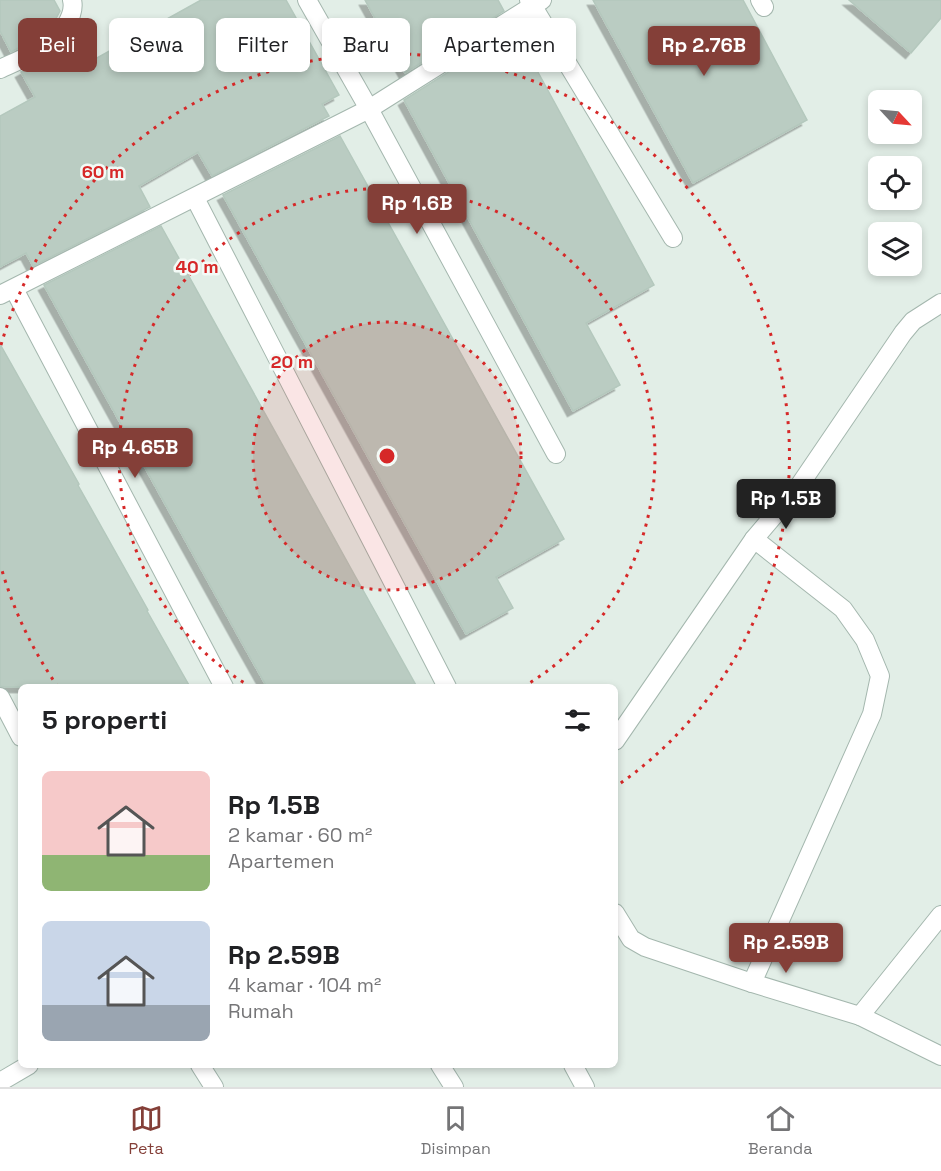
<!DOCTYPE html>
<html lang="id">
<head>
<meta charset="utf-8">
<style>
	:root { --surface:#fff; --page:#f6f6f6; --text:#202124; --muted:#757577; --line:#e0e0e0; --accent:#843f38 }
	body { margin:0; font-family:"Space Grotesk",sans-serif; background:var(--page); color:var(--text); height:100vh; display:flex; flex-direction:column; font-size:22px; white-space:nowrap }
	* { box-sizing:border-box; margin:0 }
	p { font-size:20px; color:var(--muted) }
	.icon { flex:none; width:33px; height:33px; fill:none; stroke:currentColor; stroke-width:2; stroke-linecap:round; stroke-linejoin:round }
	.map { position:relative; flex:1; overflow:hidden }
	.drawer { position:absolute; left:18px; top:684px; width:600px; height:384px; display:flex; flex-direction:column; background:var(--surface); border-radius:9px; box-shadow:0 3px 9px #0003 }
	.drawer>* { flex:none }
	.guide { position:absolute; left:18px; top:18px; width:600px; height:54px; display:flex; gap:12px }
	.needle { width:39px; rotate:116deg }
	.tools { position:absolute; left:868px; top:90px; display:grid; gap:12px }
	.tools a { display:grid; place-items:center; width:54px; height:54px; border-radius:9px; background:var(--surface); box-shadow:0 3px 9px #0003; font-size:30px }
	.price { position:absolute; translate:-50% -51px; padding:0 14px; border-radius:6px; background:var(--accent); color:#fff; font-size:20px; line-height:39px; filter:drop-shadow(0 2px 3px #0008) }
	.price::after { content:''; position:absolute; left:50%; top:36px; width:18px; height:14px; margin-left:-9px; background:inherit; clip-path:polygon(0 0,100% 0,50% 100%) }
	.price.current { background:#222; color:#fff }
	ul { padding:0; list-style:none }
	li { display:flex; align-items:center; gap:18px; height:150px; padding:0 24px }
	li span { display:grid; place-items:center; flex:none; width:168px; height:120px; border-radius:9px; color:#555 }
	li>.icon { margin-inline-start:auto }
	span .icon { width:72px; height:72px; fill:#fffc; stroke-width:1 }
	li b { font-size:26px }
	h2 { display:flex; justify-content:space-between; align-items:center; height:72px; padding:0 24px; font-size:26px }
	.chip { padding:0 21px; border-radius:9px; background:var(--surface); box-shadow:0 3px 9px #0003; font-size:21px; line-height:54px }
	.chip.current { background:var(--accent); color:#fff }
	.menu { display:flex; justify-content:space-around; align-items:center; height:84px; border-top:2px solid var(--line); background:var(--surface); font-size:16px; color:var(--muted) }
	.menu a { display:grid; justify-items:center; gap:3px }
	.menu .current { color:var(--accent) }
	.map>svg:first-child { display:block }
	.building { fill:#baccc2; stroke:#b4c8bd; stroke-width:1.5; filter:url(#shadow) }
	.lines { fill:none; stroke-linecap:round; stroke-linejoin:round }
	.minor-casing { stroke:#a4b7ae; stroke-width:20 }
	.minor { stroke:#fff; stroke-width:18 }
	.ring { fill:none; stroke:#d62828; stroke-width:3; stroke-dasharray:3 6 }
	.centre { fill:#d62828; stroke:#f3faf6; stroke-width:3 }
	.ring-label { font-size:18px; text-anchor:middle; font-weight:bold; fill:#d62828; stroke:#f3faf6; stroke-width:5; stroke-linejoin:round; paint-order:stroke }
</style>
</head>
<body>
<div class="map">
<svg width="941" height="1087" viewBox="0 0 941 1087">
	<defs>
		<filter id="shadow"><feDropShadow dx="-5.5" dy="5.5" stdDeviation="0" flood-color="#0004"/></filter>
	</defs>
	<rect width="100%" height="100%" fill="#e2eee7"/>
	<!-- building -->
	<g class="building">
		<polygon points="0,0 54,0 60,11 53,24 41,36 11,52 0,31"/>
		<polygon points="201,0 286,0 339,95 322,104 329,116 212,176 198,152 139,186 150,207 33,266 26,253 0,267 0,116 35,97 21,72 54,54 65,44 73,35 88,63"/>
		<polygon points="365,0 498,0 504,11 405,73"/>
		<polygon points="593,0 743,0 807,120 693,183"/>
		<polygon points="849,0 941,0 941,18 911,53"/>
		<polygon points="515,30 654,285 586,323 620,385 573,411 404,100"/>
		<polygon points="340,136 564,539 496,577 513,608 466,634 223,195"/>
		<polygon points="161,226 354,574 417,687 267,687 241,641 44,285"/>
		<polygon points="0,344 79,484 78,485 79,487 148,610 147,611 190,687 5,687 0,686"/>
	</g>
	<g class="lines">
		<!-- minor casing -->
		<g class="minor-casing">
			<g id="minor">
				<polyline points="307,0 369,109 556,454"/>
				<polyline points="529,0 673,238"/>
				<polyline points="760,0 764,7"/>
				<path d="M 0,69 C 13,63 37,53 48,45 C 60,36 76,16 72,0"/>
				<polyline points="195,198 447,687"/>
				<polyline points="14,289 224,687"/>
				<polyline points="0,295 369,109 542,0"/>
				<polyline points="0,697 21,737"/>
				<polyline points="615,741 754,539 799,486 903,333 913,321 941,303"/>
				<polyline points="615,913 631,939 645,947 752,983 860,1016 941,1056"/>
				<polyline points="752,983 872,714 880,676 865,640 843,609 754,539"/>
				<polyline points="860,1016 941,915"/>
				<polyline points="200,1065 214,1087"/>
				<polyline points="440,1065 454,1087"/>
				<polyline points="573,1065 585,1087"/>
				<polyline points="0,1082 29,1065"/>
			</g>
		</g>
		<!-- minor -->
		<use href="#minor" class="minor"/>
	</g>
	<!-- distance rings -->
	<circle cx="387" cy="456" r="134" fill="#d62828" fill-opacity=".12"/>
	<g class="ring">
		<circle cx="387" cy="456" r="134"/>
		<path d="M251 687A268 268 0 1 1 523 687"/>
		<path d="M58 687A402 402 0 0 1 1 567M1 345A402 402 0 1 1 618 785"/>
	</g>
	<circle cx="387" cy="456" r="9" class="centre"/>
	<g class="ring-label">
		<text x="103" y="178">60 m</text>
		<text x="197" y="273">40 m</text>
		<text x="292" y="368">20 m</text>
	</g>
</svg>
<div class="tools">
<a><svg class="needle" viewBox="-14 -14 28 28"><path d="M0-13l5 13h-10z" fill="#e53935"/><path d="M0 13l5-13h-10z" fill="#757577"/></svg></a>
<a><svg class="icon" aria-label="locate" viewBox="0 0 24 24"><circle cx="12" cy="12" r="6"/><path d="M12 2v4M12 18v4M2 12h4M18 12h4"/></svg></a>
<a><svg class="icon" aria-label="layers" viewBox="0 0 24 24"><path d="M12 4l9 5-9 5-9-5zM3 14l9 5 9-5"/></svg></a>
</div>
<b class="price" style="left:704px;top:77px">Rp 2.76B</b>
<b class="price" style="left:417px;top:235px">Rp 1.6B</b>
<b class="price" style="left:135px;top:479px">Rp 4.65B</b>
<b class="price current" style="left:786px;top:530px">Rp 1.5B</b>
<b class="price" style="left:786px;top:974px">Rp 2.59B</b>
<div class="guide">
<a class="chip current">Beli</a>
<a class="chip">Sewa</a>
<a class="chip">Filter</a>
<a class="chip">Baru</a>
<a class="chip">Apartemen</a>
</div>
<section class="drawer">
<h2>5 properti<svg class="icon" aria-label="filters" viewBox="0 0 24 24"><path d="M4 7h16M4 17h16"/><circle cx="9" cy="7" r="2"/><circle cx="15" cy="17" r="2"/></svg></h2>
<ul>
<li><span style="background:linear-gradient(#f6c9c9 70%,#8fb573 0)"><svg class="icon" aria-label="home" viewBox="0 0 24 24"><path d="M3 11l9-7 9 7M6 9v11h12V9"/></svg></span><div><b>Rp 1.5B</b><p>2 kamar · 60 m²</p><p>Apartemen</p></div></li>
<li><span style="background:linear-gradient(#c9d6e8 70%,#9aa5b1 0)"><svg class="icon" aria-label="home" viewBox="0 0 24 24"><path d="M3 11l9-7 9 7M6 9v11h12V9"/></svg></span><div><b>Rp 2.59B</b><p>4 kamar · 104 m²</p><p>Rumah</p></div></li>
</ul>
</section>
</div>
<nav class="menu">
<a class="current"><svg class="icon" aria-label="map" viewBox="0 0 24 24"><path d="M3 6l6-2 6 2 6-2v14l-6 2-6-2-6 2zM9 4v14M15 6v14"/></svg>Peta</a>
<a><svg class="icon" aria-label="saved" viewBox="0 0 24 24"><path d="M7 4h10v16l-5-4-5 4z"/></svg>Disimpan</a>
<a><svg class="icon" aria-label="home" viewBox="0 0 24 24"><path d="M3 11l9-7 9 7M6 9v11h12V9"/></svg>Beranda</a>
</nav>
</body>
</html>
